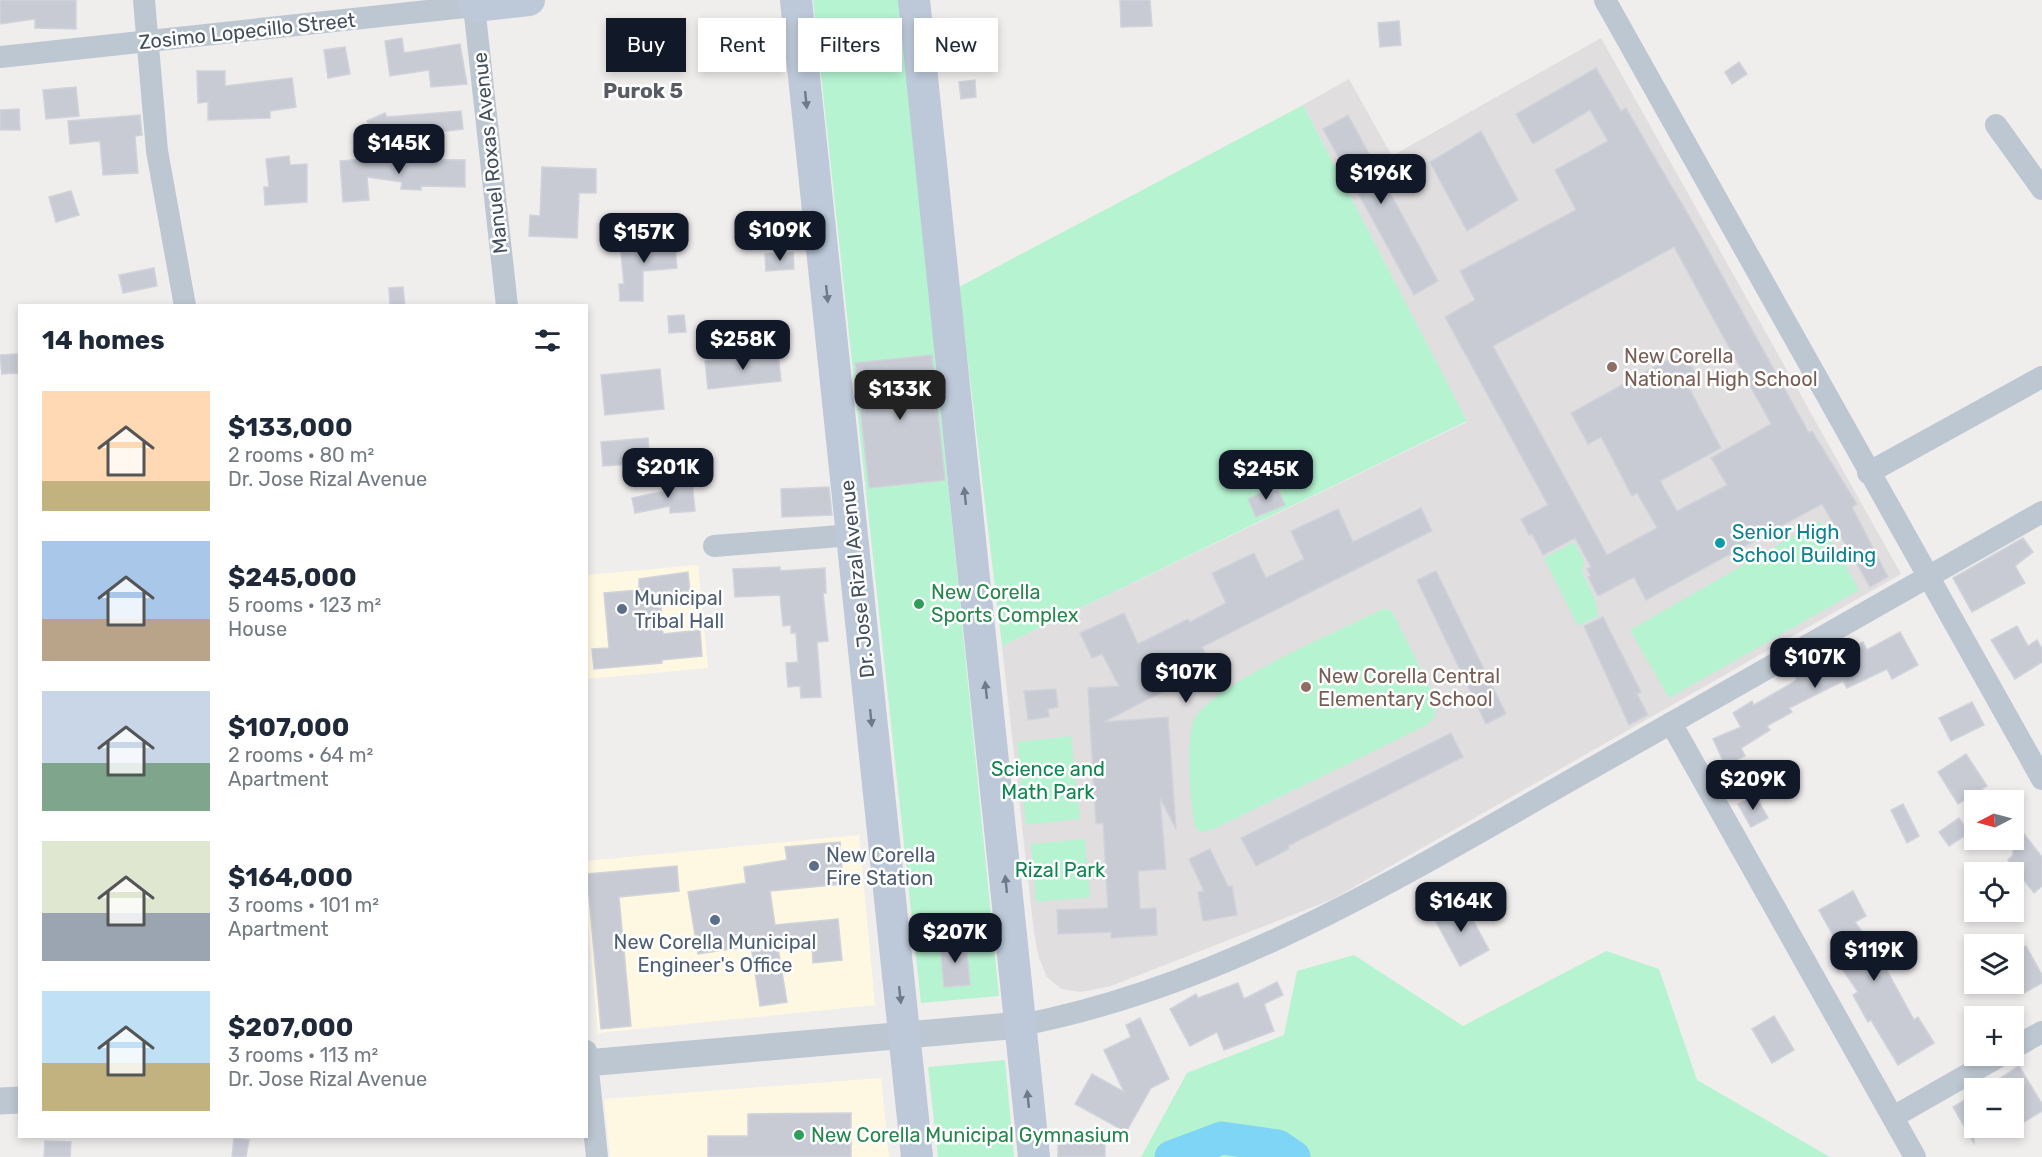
<!DOCTYPE html>
<html lang="en">
<head>
<meta charset="utf-8">
<style>
	:root { --surface:#fff; --page:#f2f2f3; --text:#1f2937; --muted:#747a83; --accent:#111827 }
	body { margin:0; font-family:Rubik,sans-serif; background:var(--page); color:var(--text); height:100vh; display:flex; flex-direction:column; font-size:22px; white-space:nowrap }
	* { box-sizing:border-box; margin:0 }
	p { font-size:20px; color:var(--muted) }
	.icon { flex:none; width:33px; height:33px; fill:none; stroke:currentColor; stroke-width:2; stroke-linecap:round; stroke-linejoin:round }
	.map { position:relative; flex:1; overflow:hidden }
	.panel { position:absolute; left:18px; top:304px; width:570px; height:834px; display:flex; flex-direction:column; background:var(--surface); border-radius:0px; box-shadow:0 3px 9px #0003 }
	.panel>* { flex:none }
	.guide { position:absolute; left:606px; top:18px; width:570px; height:54px; display:flex; gap:12px }
	.needle { width:39px; rotate:264deg }
	.tools { position:absolute; left:1964px; top:790px; display:grid; gap:12px }
	.tools a { display:grid; place-items:center; width:60px; height:60px; border-radius:0px; background:var(--surface); box-shadow:0 3px 9px #0003; font-size:30px }
	.price { position:absolute; translate:-50% -51px; padding:0 14px; border-radius:12px; background:var(--accent); color:#fff; font-size:20px; line-height:39px; filter:drop-shadow(0 2px 3px #0008) }
	.price::after { content:''; position:absolute; left:50%; top:36px; width:18px; height:14px; margin-left:-9px; background:inherit; clip-path:polygon(0 0,100% 0,50% 100%) }
	.price.current { background:#222; color:#fff }
	ul { padding:0; list-style:none }
	li { display:flex; align-items:center; gap:18px; height:150px; padding:0 24px }
	li span { display:grid; place-items:center; flex:none; width:168px; height:120px; border-radius:0px; color:#555 }
	li>.icon { margin-inline-start:auto }
	span .icon { width:72px; height:72px; fill:#fffc; stroke-width:1 }
	li b { font-size:26px }
	h2 { display:flex; justify-content:space-between; align-items:center; height:72px; padding:0 24px; font-size:26px }
	.tag { padding:0 21px; border-radius:0px; background:var(--surface); box-shadow:0 3px 9px #0003; font-size:21px; line-height:54px }
	.tag.current { background:var(--accent); color:#fff }
	.map>svg:first-child { display:block }
	.commercial { fill:#fef8e3 }
	.education { fill:#e1dedf }
	.green { fill:#b6f3d1 }
	.lines { fill:none; stroke-linecap:round; stroke-linejoin:round }
	.river { stroke:#7ed5f5; stroke-width:33 }
	.building { fill:#c8cbd4; stroke:#d0d3da; stroke-width:1.5; fill-rule:evenodd }
	.minor { stroke:#bcc7d1; stroke-width:22 }
	.tertiary { stroke:#bcc7d1; stroke-width:27 }
	.secondary { stroke:#bdc9d9; stroke-width:32 }
	.oneway { fill:#6e7a88 }
	.education-dot { fill:#8d6e63; stroke:#fff; stroke-width:2 }
	.culture-dot { fill:#0f9aa8; stroke:#fff; stroke-width:2 }
	.leisure-dot { fill:#2e9e5b; stroke:#fff; stroke-width:2 }
	.service-dot { fill:#5c6f8a; stroke:#fff; stroke-width:2 }
	.labels { text-anchor:middle; stroke-width:5; stroke-linejoin:round; paint-order:stroke }
	.street-label { font-size:20px; fill:#434f5d; stroke:#fff }
	.education-label { font-size:20px; fill:#785e54; stroke:#fff; text-anchor:start }
	.culture-label { font-size:20px; fill:#0d838f; stroke:#fff; text-anchor:start }
	.leisure-label { font-size:20px; fill:#27864d; stroke:#fff; text-anchor:start }
	.service-label { font-size:20px; fill:#4e5e75; stroke:#fff; text-anchor:start }
	.park-label { font-size:20px; fill:#0d8651; stroke:#fff }
	.neighbourhood-label { font-size:21px; font-weight:bold; fill:#595d63; stroke:#fff }
</style>
</head>
<body>
<div class="map">
<svg width="2042" height="1157" viewBox="0 0 2042 1157">
	<rect width="100%" height="100%" fill="#f0eded"/>
	<!-- commercial -->
	<g class="commercial">
		<polygon points="698,565 708,668 587,679 587,575"/>
		<polygon points="859,835 875,1005 598,1033 587,912 586,861"/>
		<polygon points="881,1078 889,1157 610,1157 604,1099"/>
	</g>
	<!-- education -->
	<polygon class="education" points="1601,38 1901,574 1333,899 1111,986 1081,992 1061,989 1047,977 1039,958 1034,933 1002,646 1467,422 1303,105 1349,79 1392,156"/>
	<!-- green -->
	<g class="green">
		<polygon points="813,0 900,0 999,996 921,1003"/>
		<polygon points="1303,105 1467,421 1002,646 959,287"/>
		<polygon points="1820,521 1859,590 1669,698 1630,630"/>
		<polygon points="1574,542 1584,561 1582,571 1596,602 1598,616 1578,626 1544,558"/>
		<path d="M 1383,609 L 1389,609 L 1394,615 L 1436,700 L 1435,717 L 1425,726 L 1214,829 L 1202,832 L 1196,829 C 1190,808 1184,734 1196,716 C 1221,680 1339,631 1383,609 Z"/>
		<polygon points="1071,736 1080,819 1026,825 1017,742"/>
		<polygon points="1085,839 1090,897 1036,902 1031,844"/>
		<polygon points="1606,951 1659,969 1697,1080 1830,1157 1141,1157 1187,1073 1284,1035 1297,971 1354,955 1463,1026"/>
		<polygon points="1005,1060 1014,1157 938,1157 928,1067"/>
	</g>
	<g class="lines">
		<!-- river -->
		<polyline class="river" points="1171,1157 1222,1138 1278,1146 1294,1157"/>
	</g>
	<!-- building -->
	<g class="building">
		<polygon points="0,0 76,0 76,29 35,28 35,19 0,24"/>
		<polygon points="1120,0 1150,0 1152,26 1121,27"/>
		<polygon points="1399,21 1401,45 1380,47 1378,23"/>
		<polygon points="402,38 404,53 460,44 467,84 431,87 429,70 390,76 385,41"/>
		<polygon points="345,47 350,74 328,78 324,50"/>
		<polygon points="1739,62 1747,74 1732,84 1725,72"/>
		<path d="M 1596,68 L 1621,111 L 1626,108 L 1696,228 L 1809,433 L 1812,431 L 1857,504 L 1852,507 L 1888,577 L 1870,587 L 1822,504 L 1646,600 L 1634,577 L 1598,596 L 1588,577 L 1591,576 L 1587,569 L 1591,567 L 1575,538 L 1543,555 L 1532,534 L 1529,535 L 1521,519 L 1548,505 L 1445,317 L 1475,300 L 1460,271 L 1576,210 L 1555,170 L 1608,141 L 1590,110 L 1533,144 L 1516,114 ZM 1674,247 L 1771,424 L 1711,458 L 1727,485 L 1677,511 L 1660,481 L 1721,448 L 1689,388 L 1700,381 L 1683,351 L 1571,413 L 1588,444 L 1601,437 L 1632,496 L 1637,493 L 1657,528 L 1607,555 L 1493,346 Z"/>
		<polygon points="197,71 225,71 225,86 292,78 296,107 270,111 270,118 208,120 208,102 198,103"/>
		<polygon points="975,80 976,97 961,99 959,82"/>
		<polygon points="76,87 79,116 46,119 43,90"/>
		<polygon points="19,109 20,130 0,130 0,110"/>
		<polygon points="461,111 463,129 375,140 367,121 385,113 387,117"/>
		<polygon points="140,115 142,135 135,136 138,173 103,175 100,141 70,144 68,121"/>
		<polygon points="1348,115 1438,281 1414,295 1323,129"/>
		<polygon points="1481,131 1518,200 1467,231 1430,162"/>
		<polygon points="289,156 290,165 307,164 307,202 265,205 264,187 269,187 266,159"/>
		<polygon points="364,159 465,160 465,187 421,186 421,190 401,189 402,182 367,177 369,200 343,202 340,161"/>
		<polygon points="542,167 596,169 596,193 579,193 577,238 529,236 530,215 540,216"/>
		<polygon points="71,191 79,215 56,222 49,197"/>
		<polygon points="674,237 677,268 643,271 643,301 620,301 619,284 624,284 620,243"/>
		<polygon points="793,252 794,269 766,271 765,254"/>
		<polygon points="154,268 157,286 123,293 119,275"/>
		<polygon points="403,287 405,306 390,306 389,288"/>
		<polygon points="684,315 686,332 669,333 668,316"/>
		<polygon points="778,352 781,381 708,389 705,361"/>
		<polygon points="17,354 18,373 2,374 0,355"/>
		<polygon points="932,355 945,480 869,488 855,363"/>
		<polygon points="660,369 664,409 605,415 601,375"/>
		<polygon points="648,438 650,463 603,466 601,442"/>
		<polygon points="692,482 695,511 670,513 670,506 635,513 632,498 669,490 668,484"/>
		<polygon points="829,487 832,515 782,517 781,489"/>
		<polygon points="1272,487 1277,487 1285,505 1256,517 1248,499"/>
		<polygon points="1421,508 1432,531 1202,647 1212,666 1104,722 1168,717 1176,829 1160,798 1166,869 1138,871 1140,909 1156,908 1157,935 1111,938 1111,932 1058,934 1057,910 1108,908 1103,823 1096,824 1088,688 1119,686 1102,654 1092,658 1080,633 1124,613 1138,644 1188,619 1190,622 1226,603 1212,573 1254,553 1266,578 1304,559 1291,531 1338,509 1353,542"/>
		<polygon points="2023,538 2033,552 2015,566 2025,583 1972,612 1953,578"/>
		<polygon points="780,567 780,571 825,568 826,593 823,593 828,641 817,642 821,697 801,698 800,686 788,687 786,663 798,662 796,633 791,633 791,625 783,626 780,595 735,597 733,569"/>
		<polygon points="1436,571 1506,714 1486,724 1417,580"/>
		<polygon points="688,572 690,591 660,593 663,634 700,630 702,656 662,660 662,663 594,669 592,649 609,648 604,593 639,590 639,579"/>
		<polygon points="1603,617 1641,692 1637,694 1648,715 1629,725 1584,626"/>
		<polygon points="2017,626 2028,646 2037,640 2042,649 2042,662 2015,679 1991,640"/>
		<polygon points="1900,632 1918,665 1892,679 1887,669 1847,688 1843,681 1789,708 1792,712 1767,726 1770,730 1741,748 1745,756 1725,765 1713,739 1741,727 1733,713 1752,701 1754,705 1797,680 1792,670 1808,662 1811,666 1863,642 1867,650"/>
		<polygon points="1056,689 1058,707 1048,709 1049,717 1028,720 1024,691"/>
		<polygon points="1972,702 1984,725 1951,741 1939,718"/>
		<polygon points="1451,733 1463,757 1288,846 1289,849 1256,866 1241,838"/>
		<polygon points="1966,754 1987,786 1958,804 1938,772"/>
		<polygon points="1755,795 1768,818 1751,827 1738,804"/>
		<polygon points="1903,804 1919,836 1907,843 1891,810"/>
		<polygon points="1959,818 1969,833 1949,846 1939,832"/>
		<polygon points="2013,820 2042,857 2042,886 2034,893 2008,860 2013,855"/>
		<polygon points="840,842 843,884 770,891 775,925 838,919 842,960 813,963 812,945 778,948 787,1002 760,1006 751,946 698,954 688,892 746,883 744,867 787,860 785,847"/>
		<polygon points="1210,849 1228,886 1232,886 1237,915 1203,921 1198,892 1204,891 1189,859"/>
		<polygon points="677,866 679,891 619,897 631,1026 601,1029 587,874"/>
		<polygon points="1853,891 1866,916 1855,922 1880,958 1914,1020 1918,1017 1934,1043 1898,1065 1871,1020 1868,1022 1853,995 1858,992 1834,957 1842,952 1819,910"/>
		<polygon points="1462,900 1489,950 1460,966 1433,916"/>
		<polygon points="966,941 970,985 944,987 940,944"/>
		<polygon points="2026,946 2042,975 2042,983 2024,993 2013,972 2013,953"/>
		<polygon points="1277,982 1283,995 1264,1004 1274,1031 1224,1050 1217,1032 1190,1046 1170,1009 1196,994 1198,998 1238,983 1244,999"/>
		<polygon points="1774,1016 1794,1050 1772,1063 1752,1029"/>
		<polygon points="1140,1018 1169,1079 1151,1088 1126,1132 1075,1104 1092,1074 1124,1092 1104,1050 1131,1037 1126,1025"/>
		<polygon points="2019,1066 2042,1104 2042,1111 2013,1129 2013,1089 1983,1089"/>
		<polygon points="1974,1094 1974,1143 1953,1107"/>
		<polygon points="851,1113 851,1157 708,1157 708,1136 748,1136 748,1114"/>
		<polygon points="234,1138 249,1140 246,1157 232,1157"/>
		<polygon points="45,1141 71,1142 70,1157 44,1157"/>
		<polygon points="1105,1143 1105,1157 1058,1157 1058,1144"/>
	</g>
	<g class="lines">
		<!-- minor -->
		<g class="minor">
			<polyline points="144,0 157,151 185,306"/>
			<polyline points="1605,0 2042,779"/>
			<polyline points="0,57 474,6 507,306"/>
			<polyline points="1996,125 2042,189"/>
			<polyline points="1868,473 2042,377"/>
			<polyline points="714,546 852,535"/>
			<polyline points="1671,723 1915,1157"/>
			<path d="M 1021,1025 C 1220,987 1397,879 1571,780 C 1728,690 1885,601 2042,512"/>
			<polyline points="2013,1048 2042,1032"/>
			<polyline points="586,1051 597,1157"/>
			<polyline points="1893,1117 2000,1056"/>
		</g>
		<!-- tertiary -->
		<g class="tertiary">
			<polyline points="586,1063 1021,1025"/>
			<polyline points="0,1101 20,1100"/>
		</g>
		<!-- secondary -->
		<g class="secondary">
			<polyline points="474,0 474,6 529,0"/>
			<polyline points="796,0 917,1157"/>
			<polyline points="914,0 1034,1157"/>
		</g>
	</g>
	<!-- one-way arrows -->
	<defs><path id="oneway-solid" d="M-6-.8H1V-3.2L6.5 0L1 3.2V.8H-6Z" transform="scale(1.5)"/></defs>
	<g class="oneway">
		<use href="#oneway-solid" transform="translate(806 100) rotate(84)"/>
		<use href="#oneway-solid" transform="translate(827 294) rotate(84)"/>
		<use href="#oneway-solid" transform="translate(965 496) rotate(-96)"/>
		<use href="#oneway-solid" transform="translate(986 690) rotate(-96)"/>
		<use href="#oneway-solid" transform="translate(871 718) rotate(84)"/>
		<use href="#oneway-solid" transform="translate(1006 884) rotate(-96)"/>
		<use href="#oneway-solid" transform="translate(900 995) rotate(84)"/>
		<use href="#oneway-solid" transform="translate(1028 1099) rotate(-96)"/>
	</g>
	<!-- markers -->
	<g class="education-dot">
		<circle cx="1612" cy="367" r="6"/>
		<circle cx="1306" cy="687" r="6"/>
	</g>
	<circle class="culture-dot" cx="1720" cy="543" r="6"/>
	<g class="leisure-dot">
		<circle cx="919" cy="604" r="6"/>
		<circle cx="799" cy="1135" r="6"/>
	</g>
	<g class="service-dot">
		<circle cx="622" cy="609" r="6"/>
		<circle cx="814" cy="866" r="6"/>
		<circle cx="715" cy="920" r="6"/>
	</g>
	<g class="labels">
		<!-- street labels -->
		<g class="street-label">
			<text transform="translate(247 31) rotate(-6)" y="7">Zosimo Lopecillo Street</text>
			<text transform="translate(490 153) rotate(-96)" y="7">Manuel Roxas Avenue</text>
			<text transform="translate(857 579) rotate(-96)" y="7">Dr. Jose Rizal Avenue</text>
		</g>
		<!-- education labels -->
		<g class="education-label">
			<text x="1624" y="363">New Corella<tspan x="1624" dy="23">National High School</tspan></text>
			<text x="1318" y="683">New Corella Central<tspan x="1318" dy="23">Elementary School</tspan></text>
		</g>
		<!-- culture labels -->
		<g class="culture-label">
			<text x="1732" y="539">Senior High<tspan x="1732" dy="23">School Building</tspan></text>
		</g>
		<!-- leisure labels -->
		<g class="leisure-label">
			<text x="931" y="599">New Corella<tspan x="931" dy="23">Sports Complex</tspan></text>
			<text x="811" y="1142">New Corella Municipal Gymnasium</text>
		</g>
		<!-- service labels -->
		<g class="service-label">
			<text x="634" y="605">Municipal<tspan x="634" dy="23">Tribal Hall</tspan></text>
			<text x="826" y="862">New Corella<tspan x="826" dy="23">Fire Station</tspan></text>
			<text x="715" y="949" text-anchor="middle">New Corella Municipal<tspan x="715" dy="23">Engineer's Office</tspan></text>
		</g>
		<!-- park labels -->
		<g class="park-label">
			<text x="1048" y="776">Science and<tspan x="1048" dy="23">Math Park</tspan></text>
			<text x="1060" y="877">Rizal Park</text>
		</g>
		<!-- neighbourhood labels -->
		<g class="neighbourhood-label">
			<text x="643" y="98">Purok 5</text>
		</g>
	</g>
</svg>
<div class="tools">
<a><svg class="needle" viewBox="-14 -14 28 28"><path d="M0-13l5 13h-10z" fill="#e53935"/><path d="M0 13l5-13h-10z" fill="#747a83"/></svg></a>
<a><svg class="icon" aria-label="locate" viewBox="0 0 24 24"><circle cx="12" cy="12" r="6"/><path d="M12 2v4M12 18v4M2 12h4M18 12h4"/></svg></a>
<a><svg class="icon" aria-label="layers" viewBox="0 0 24 24"><path d="M12 4l9 5-9 5-9-5zM3 14l9 5 9-5"/></svg></a>
<a>+</a>
<a>−</a>
</div>
<b class="price" style="left:399px;top:175px">$145K</b>
<b class="price" style="left:1381px;top:205px">$196K</b>
<b class="price" style="left:780px;top:262px">$109K</b>
<b class="price" style="left:644px;top:264px">$157K</b>
<b class="price" style="left:743px;top:371px">$258K</b>
<b class="price current" style="left:900px;top:421px">$133K</b>
<b class="price" style="left:668px;top:499px">$201K</b>
<b class="price" style="left:1266px;top:501px">$245K</b>
<b class="price" style="left:1815px;top:689px">$107K</b>
<b class="price" style="left:1186px;top:704px">$107K</b>
<b class="price" style="left:1753px;top:811px">$209K</b>
<b class="price" style="left:1461px;top:933px">$164K</b>
<b class="price" style="left:955px;top:964px">$207K</b>
<b class="price" style="left:1874px;top:982px">$119K</b>
<div class="guide">
<a class="tag current">Buy</a>
<a class="tag">Rent</a>
<a class="tag">Filters</a>
<a class="tag">New</a>
</div>
<section class="panel">
<h2>14 homes<svg class="icon" aria-label="filters" viewBox="0 0 24 24"><path d="M4 7h16M4 17h16"/><circle cx="9" cy="7" r="2"/><circle cx="15" cy="17" r="2"/></svg></h2>
<ul>
<li><span style="background:linear-gradient(#ffd9b3 75%,#c2b280 0)"><svg class="icon" aria-label="home" viewBox="0 0 24 24"><path d="M3 11l9-7 9 7M6 9v11h12V9"/></svg></span><div><b>$133,000</b><p>2 rooms · 80 m²</p><p>Dr. Jose Rizal Avenue</p></div></li>
<li><span style="background:linear-gradient(#a9c7e8 65%,#b9a48a 0)"><svg class="icon" aria-label="home" viewBox="0 0 24 24"><path d="M3 11l9-7 9 7M6 9v11h12V9"/></svg></span><div><b>$245,000</b><p>5 rooms · 123 m²</p><p>House</p></div></li>
<li><span style="background:linear-gradient(#c9d6e8 60%,#7fa58c 0)"><svg class="icon" aria-label="home" viewBox="0 0 24 24"><path d="M3 11l9-7 9 7M6 9v11h12V9"/></svg></span><div><b>$107,000</b><p>2 rooms · 64 m²</p><p>Apartment</p></div></li>
<li><span style="background:linear-gradient(#dfe7d0 60%,#9aa5b1 0)"><svg class="icon" aria-label="home" viewBox="0 0 24 24"><path d="M3 11l9-7 9 7M6 9v11h12V9"/></svg></span><div><b>$164,000</b><p>3 rooms · 101 m²</p><p>Apartment</p></div></li>
<li><span style="background:linear-gradient(#bfe0f5 60%,#c2b280 0)"><svg class="icon" aria-label="home" viewBox="0 0 24 24"><path d="M3 11l9-7 9 7M6 9v11h12V9"/></svg></span><div><b>$207,000</b><p>3 rooms · 113 m²</p><p>Dr. Jose Rizal Avenue</p></div></li>
</ul>
</section>
</div>
</body>
</html>
